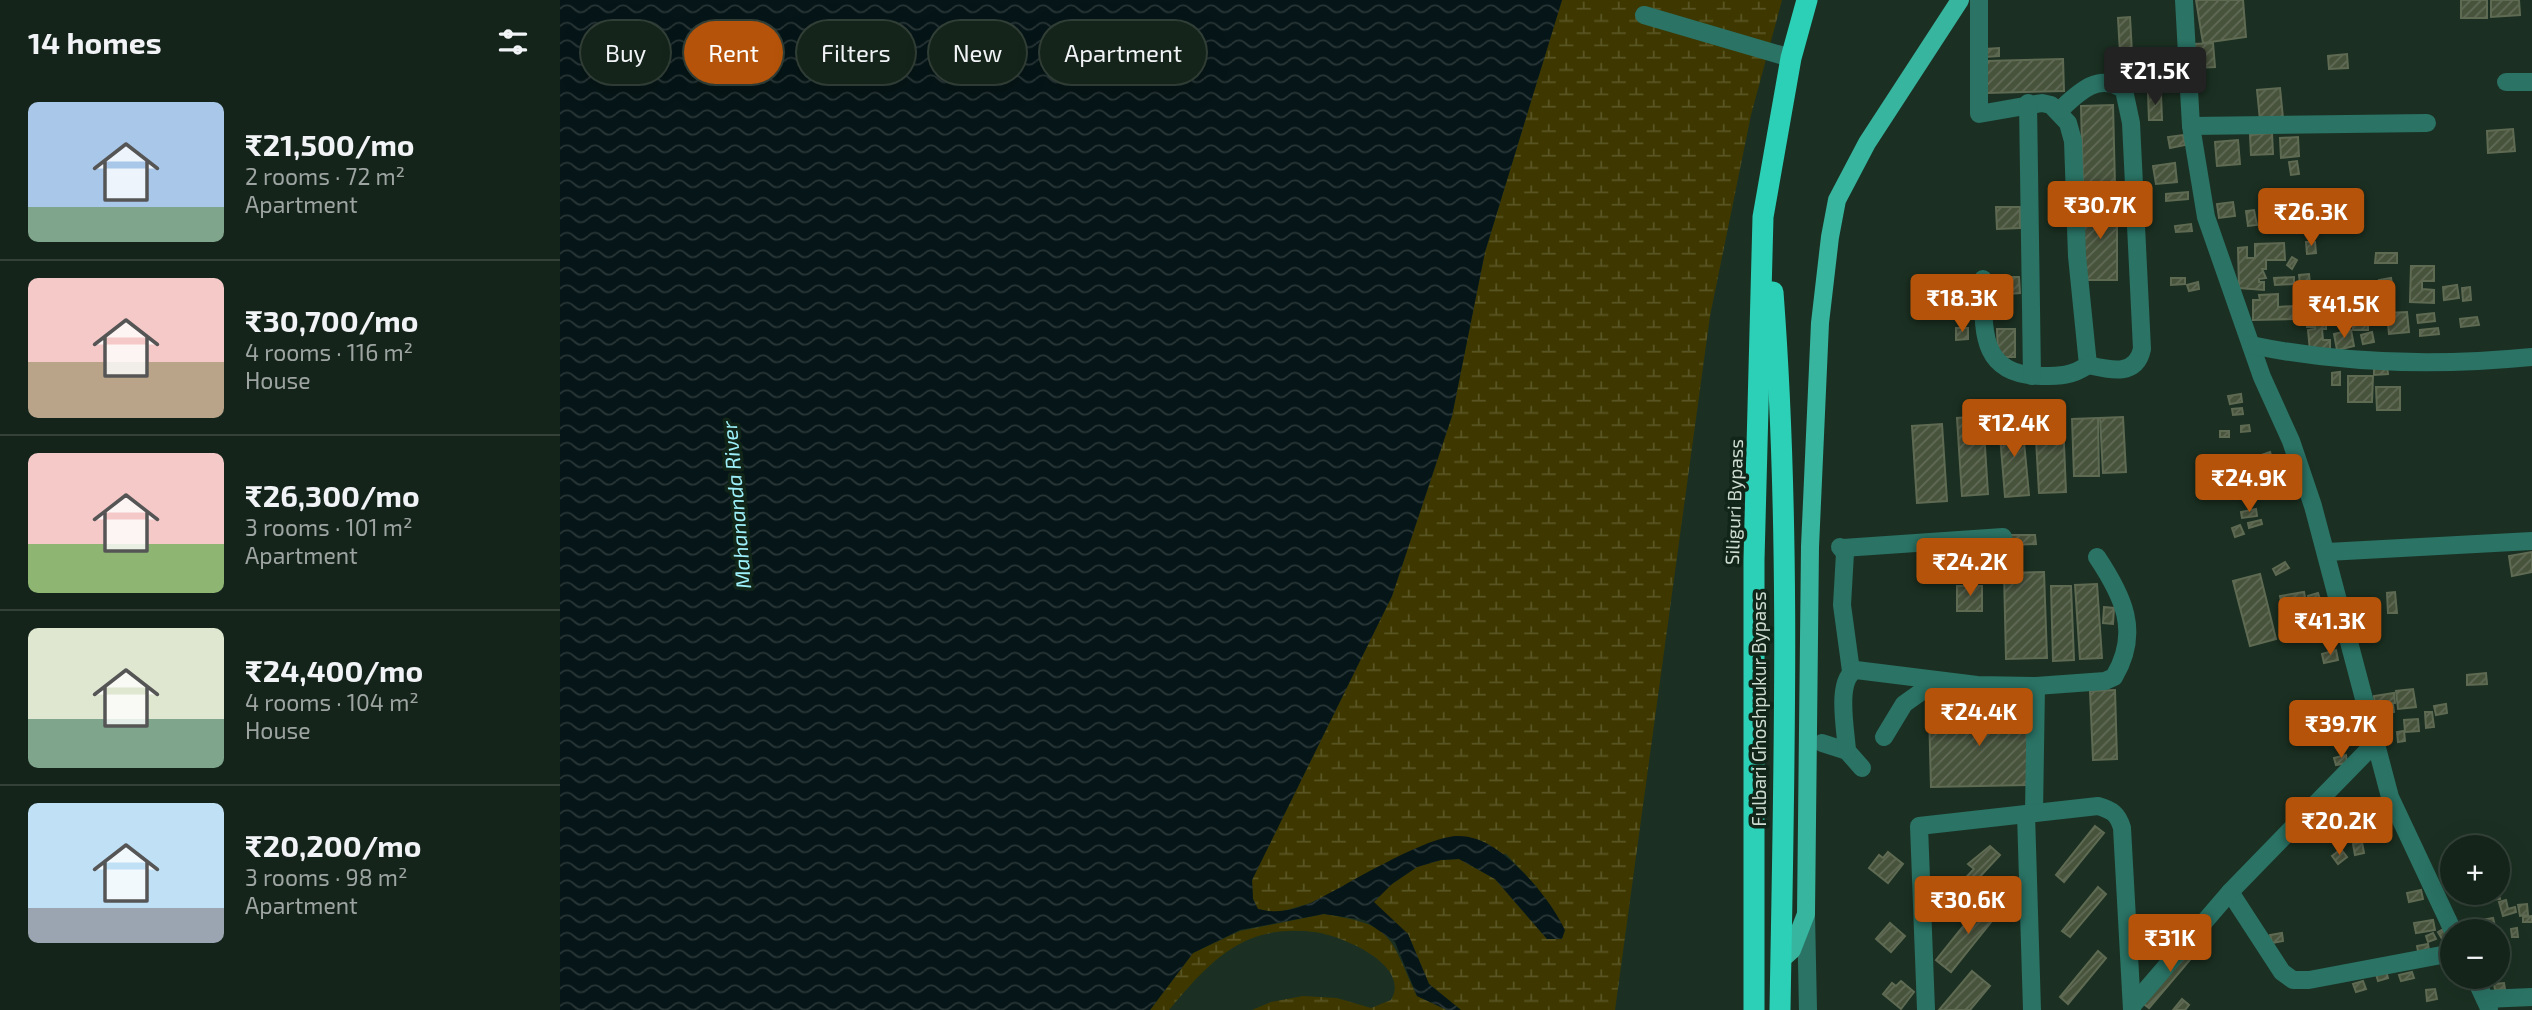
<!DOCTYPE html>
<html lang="en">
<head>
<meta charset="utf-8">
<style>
	:root { --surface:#14241a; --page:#1d2c23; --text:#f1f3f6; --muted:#9da4a2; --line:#334139; --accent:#b45309 }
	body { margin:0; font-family:"Exo 2",sans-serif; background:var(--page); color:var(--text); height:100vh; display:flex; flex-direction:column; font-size:26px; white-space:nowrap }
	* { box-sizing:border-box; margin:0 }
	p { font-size:23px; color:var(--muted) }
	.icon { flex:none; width:38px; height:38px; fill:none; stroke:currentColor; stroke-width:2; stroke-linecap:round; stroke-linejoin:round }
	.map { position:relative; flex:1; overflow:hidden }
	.details { display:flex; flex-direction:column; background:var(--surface); width:560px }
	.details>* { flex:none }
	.guide { position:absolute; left:21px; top:21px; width:665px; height:63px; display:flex; gap:14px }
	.fabs { position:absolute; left:1880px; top:835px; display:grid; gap:14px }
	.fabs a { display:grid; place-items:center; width:70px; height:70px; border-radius:50%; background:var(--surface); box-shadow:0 7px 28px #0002,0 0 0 2px var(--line); font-size:35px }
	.price { position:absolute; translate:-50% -60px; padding:0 16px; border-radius:7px; background:var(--accent); color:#fff; font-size:23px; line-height:46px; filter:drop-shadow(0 2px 4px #0008) }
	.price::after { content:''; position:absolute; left:50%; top:42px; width:21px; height:16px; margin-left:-10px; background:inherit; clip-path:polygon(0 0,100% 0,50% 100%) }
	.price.current { background:#222; color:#fff }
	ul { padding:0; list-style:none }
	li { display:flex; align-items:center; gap:21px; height:175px; padding:0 28px }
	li+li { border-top:2px solid var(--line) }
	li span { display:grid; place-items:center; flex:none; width:196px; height:140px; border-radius:10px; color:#555 }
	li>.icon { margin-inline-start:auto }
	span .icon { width:84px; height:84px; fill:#fffc; stroke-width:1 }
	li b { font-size:30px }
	h2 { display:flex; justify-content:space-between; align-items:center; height:84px; padding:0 28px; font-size:30px }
	.tag { padding:0 24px; border-radius:32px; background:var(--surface); box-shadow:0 7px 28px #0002,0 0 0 2px var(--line); font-size:24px; line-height:63px }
	.tag.current { background:var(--accent); color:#fff }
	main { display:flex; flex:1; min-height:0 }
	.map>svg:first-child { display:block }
	.wetland { fill:url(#wetland-marsh) }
	.water { fill:url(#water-waves) }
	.building { fill:url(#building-hatch); stroke:#5f6a53; stroke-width:2 }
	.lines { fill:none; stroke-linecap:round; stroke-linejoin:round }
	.minor { stroke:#2a7365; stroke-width:18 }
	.major { stroke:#37b59f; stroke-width:18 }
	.highway { stroke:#2cd0b6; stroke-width:21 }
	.labels { text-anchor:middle; stroke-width:7; stroke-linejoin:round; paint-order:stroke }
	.street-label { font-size:19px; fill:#cfdcd2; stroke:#112618 }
	.water-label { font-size:21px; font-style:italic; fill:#9df0f9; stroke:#112618 }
</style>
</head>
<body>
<main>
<section class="details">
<h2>14 homes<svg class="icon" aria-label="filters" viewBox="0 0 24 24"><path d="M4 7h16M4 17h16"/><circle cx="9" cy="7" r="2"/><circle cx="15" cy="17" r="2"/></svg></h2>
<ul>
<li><span style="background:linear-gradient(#a9c7e8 75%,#7fa58c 0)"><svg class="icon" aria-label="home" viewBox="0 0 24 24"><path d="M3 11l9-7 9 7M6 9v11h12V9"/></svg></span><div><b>₹21,500/mo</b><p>2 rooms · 72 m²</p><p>Apartment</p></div></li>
<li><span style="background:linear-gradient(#f6c9c9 60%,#b9a48a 0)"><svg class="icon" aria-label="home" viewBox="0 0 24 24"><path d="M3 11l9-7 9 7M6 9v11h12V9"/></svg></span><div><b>₹30,700/mo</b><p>4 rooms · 116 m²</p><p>House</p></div></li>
<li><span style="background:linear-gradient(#f6c9c9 65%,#8fb573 0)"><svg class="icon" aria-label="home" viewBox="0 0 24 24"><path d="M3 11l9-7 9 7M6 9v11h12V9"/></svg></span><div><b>₹26,300/mo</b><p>3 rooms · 101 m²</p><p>Apartment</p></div></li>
<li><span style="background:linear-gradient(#dfe7d0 65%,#7fa58c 0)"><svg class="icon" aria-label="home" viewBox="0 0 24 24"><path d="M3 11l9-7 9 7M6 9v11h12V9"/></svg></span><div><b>₹24,400/mo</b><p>4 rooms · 104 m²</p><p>House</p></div></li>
<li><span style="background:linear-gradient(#bfe0f5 75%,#9aa5b1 0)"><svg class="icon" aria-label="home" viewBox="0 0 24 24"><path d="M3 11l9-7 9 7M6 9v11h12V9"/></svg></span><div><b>₹20,200/mo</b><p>3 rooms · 98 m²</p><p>Apartment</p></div></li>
</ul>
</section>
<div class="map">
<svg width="1972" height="1010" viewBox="0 0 1972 1010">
	<defs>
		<pattern id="wetland-marsh" width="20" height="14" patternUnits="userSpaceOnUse" patternTransform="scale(1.75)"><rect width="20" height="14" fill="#3e3800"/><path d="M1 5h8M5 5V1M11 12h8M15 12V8" fill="none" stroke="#595424"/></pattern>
		<pattern id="water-waves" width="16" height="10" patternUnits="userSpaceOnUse" patternTransform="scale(1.75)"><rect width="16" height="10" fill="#061517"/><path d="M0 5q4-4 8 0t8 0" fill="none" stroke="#293638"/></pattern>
		<pattern id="building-hatch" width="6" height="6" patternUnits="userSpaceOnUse" patternTransform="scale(1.75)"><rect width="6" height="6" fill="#48533c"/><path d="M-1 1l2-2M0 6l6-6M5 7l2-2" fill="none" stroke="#616b57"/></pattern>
	</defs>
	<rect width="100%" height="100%" fill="#1b3022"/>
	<!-- wetland -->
	<g class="wetland">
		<polygon points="1002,0 1222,0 1191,115 1150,316 1055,1010 901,1010 869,984 848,934 813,902 832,884 857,867 881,860 899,859 935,879 987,939 1004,930 976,886 946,854 839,857 751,903 716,913 698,909 693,899 692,880 832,596 892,416 925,252"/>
		<path d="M 764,914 C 835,925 829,936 857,996 L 887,1010 L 692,1010 L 711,1002 L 743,996 L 777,998 L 811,1008 L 831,1000 C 852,965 781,935 754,932 C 732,929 710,931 690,939 C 656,953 632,983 609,1010 L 590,1010 L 633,953 L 680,931 Z"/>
	</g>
	<!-- water -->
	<path class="water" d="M 0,0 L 1002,0 L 925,252 L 892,416 L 832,596 L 692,880 L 693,899 L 698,909 C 718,914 732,910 751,903 C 785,886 862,838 896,836 C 924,835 946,855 964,873 C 980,890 995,909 1005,930 L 1002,939 L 987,939 L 935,879 L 899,859 L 881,860 L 857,867 L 832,884 L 814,902 L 848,934 L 869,984 L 901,1010 L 887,1010 L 857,996 L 835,942 L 804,920 L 764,914 L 680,930 L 633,953 L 590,1010 L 0,1010 Z"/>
	<!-- building -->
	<g class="building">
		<polygon points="1636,0 1683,0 1686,37 1643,43"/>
		<rect x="1901" y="0" width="26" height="18"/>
		<polygon points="1931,0 1959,0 1960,15 1931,17"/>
		<polygon points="1570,17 1572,53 1560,53 1558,18"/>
		<polygon points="1653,43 1655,67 1636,68 1634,44"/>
		<polygon points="1439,48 1439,56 1425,57 1425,49"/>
		<polygon points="1787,54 1788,68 1769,69 1768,56"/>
		<polygon points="1503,59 1504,91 1427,93 1426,61"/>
		<polygon points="1720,88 1723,118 1700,120 1697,90"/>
		<polygon points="1588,94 1601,94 1602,120 1589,120"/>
		<polygon points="1553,105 1555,185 1523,186 1521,106"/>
		<polygon points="1953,129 1955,151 1928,153 1927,131"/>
		<polygon points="1712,133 1713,154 1691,155 1690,135"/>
		<polygon points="1623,135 1625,145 1610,148 1608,137"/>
		<polygon points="1738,137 1739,156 1721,158 1720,138"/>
		<polygon points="1678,140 1680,164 1657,166 1655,142"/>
		<polygon points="1737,161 1739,174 1731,175 1729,162"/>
		<polygon points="1615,163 1617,182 1596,184 1593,166"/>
		<polygon points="1628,192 1628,199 1606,201 1606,194"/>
		<polygon points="1557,202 1557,280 1523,280 1523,203"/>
		<polygon points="1673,202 1675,216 1659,218 1657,204"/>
		<polygon points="1436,207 1460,207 1460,228 1437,229"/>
		<polygon points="1694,210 1697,225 1688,226 1686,211"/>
		<polygon points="1631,224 1632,231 1616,232 1615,226"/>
		<polygon points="1746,242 1755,242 1756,253 1747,254"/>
		<polygon points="1724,243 1725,260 1706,260 1706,269 1702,269 1706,278 1699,279 1699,282 1704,282 1704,290 1679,288 1678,248 1687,247 1687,258 1695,258 1695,244"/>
		<polygon points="1816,253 1837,253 1837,263 1815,263"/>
		<polygon points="1732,257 1737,260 1732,269 1727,265"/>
		<polygon points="1851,266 1874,266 1874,281 1862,281 1862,289 1874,290 1874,303 1850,302"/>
		<polygon points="1749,274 1750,284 1740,285 1739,275"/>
		<polygon points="1448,277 1459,277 1460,293 1449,294"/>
		<polygon points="1734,277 1734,284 1715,285 1714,278"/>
		<polygon points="1611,278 1625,278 1625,284 1611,285"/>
		<polygon points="1831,278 1833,288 1821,290 1819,280"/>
		<polygon points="1638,282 1639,289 1629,291 1627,285"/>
		<polygon points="1897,285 1899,298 1884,300 1883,287"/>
		<polygon points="1910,287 1911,300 1903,301 1902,288"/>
		<polygon points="1718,294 1718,307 1733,306 1733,319 1693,320 1693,300 1700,300 1699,295"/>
		<polygon points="1764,307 1765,319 1753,320 1754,327 1747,327 1745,309"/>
		<polygon points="1847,312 1849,332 1829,334 1827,313"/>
		<polygon points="1874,313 1875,321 1858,323 1857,315"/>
		<polygon points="1917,317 1919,325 1901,327 1900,319"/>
		<rect x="1793" y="318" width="15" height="12"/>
		<polygon points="1766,324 1766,329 1762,329 1763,340 1770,340 1770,349 1750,351 1748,330 1755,329 1755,325"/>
		<polygon points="1396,328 1408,328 1408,339 1396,340"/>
		<polygon points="1878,328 1879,334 1860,336 1860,330"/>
		<polygon points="1437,329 1455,329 1455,357 1438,357"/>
		<polygon points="1791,330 1794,346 1777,350 1774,334"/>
		<polygon points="1812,332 1814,342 1803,344 1801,335"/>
		<polygon points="1814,366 1827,366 1828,374 1814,375"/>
		<polygon points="1780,372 1780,385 1772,385 1772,373"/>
		<polygon points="1788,376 1813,376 1812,402 1788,402"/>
		<polygon points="1816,387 1840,387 1840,410 1817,410"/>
		<polygon points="1681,394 1682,402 1670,404 1668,396"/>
		<polygon points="1682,408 1683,414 1673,415 1672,409"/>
		<polygon points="1423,416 1428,494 1402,496 1397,418"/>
		<polygon points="1563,417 1566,472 1543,473 1540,418"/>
		<polygon points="1538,418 1539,476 1514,476 1512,419"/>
		<polygon points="1462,420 1469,495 1445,497 1439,423"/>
		<polygon points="1503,420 1506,492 1479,493 1475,421"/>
		<polygon points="1382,424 1387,501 1357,503 1352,426"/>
		<polygon points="1689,425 1690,431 1681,432 1681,426"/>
		<rect x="1660" y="431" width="9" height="6"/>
		<polygon points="1710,452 1714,463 1702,467 1698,456"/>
		<polygon points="1696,509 1697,516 1682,518 1681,512"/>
		<polygon points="1701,520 1702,524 1689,528 1688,523"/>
		<polygon points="1680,525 1684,534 1675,537 1672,528"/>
		<polygon points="1451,535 1475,535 1476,544 1451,545"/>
		<polygon points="1972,552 1972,572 1952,576 1949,556"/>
		<polygon points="1725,562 1729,568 1716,575 1713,569"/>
		<polygon points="1484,572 1487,658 1446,659 1444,573"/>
		<polygon points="1700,574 1716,639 1690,646 1673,581"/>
		<polygon points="1537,584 1542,658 1520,659 1515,585"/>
		<rect x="1397" y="586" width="25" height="25"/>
		<polygon points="1491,586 1511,586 1514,660 1493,661"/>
		<polygon points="1744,592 1748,612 1724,616 1720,596"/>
		<polygon points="1835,592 1837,613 1828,613 1827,593"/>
		<polygon points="1758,593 1764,612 1754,615 1748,596"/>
		<polygon points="1544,607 1554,608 1553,624 1543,623"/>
		<polygon points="1752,619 1753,626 1742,628 1741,621"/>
		<polygon points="1776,650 1778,660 1764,663 1762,654"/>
		<polygon points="1926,673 1927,684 1907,685 1907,675"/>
		<polygon points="1853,689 1856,707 1838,709 1836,691"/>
		<polygon points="1555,690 1557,759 1533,760 1530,691"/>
		<polygon points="1834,693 1835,703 1815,706 1814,696"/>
		<polygon points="1886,704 1887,713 1876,715 1874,706"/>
		<polygon points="1833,705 1834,712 1818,715 1817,707"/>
		<polygon points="1466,709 1468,785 1371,787 1369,711"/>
		<polygon points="1865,712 1872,712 1874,727 1866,728"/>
		<polygon points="1858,719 1859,731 1845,732 1844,720"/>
		<polygon points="1788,728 1790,735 1779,737 1777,730"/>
		<polygon points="1844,731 1845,741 1838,742 1837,732"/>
		<polygon points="1786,755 1787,763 1776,765 1774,758"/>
		<polygon points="1810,817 1814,830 1798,834 1795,821"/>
		<polygon points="1535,826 1544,833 1504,882 1496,875"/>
		<polygon points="1802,842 1804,853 1795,855 1793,844"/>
		<polygon points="1430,846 1440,855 1389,910 1383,905 1388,900 1383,896 1394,884 1397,887 1414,869 1408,864"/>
		<polygon points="1781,849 1787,857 1778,864 1772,856"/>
		<polygon points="1328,852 1343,864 1328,883 1309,868 1319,855 1323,858"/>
		<polygon points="1538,887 1546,894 1510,937 1502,931"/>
		<polygon points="1861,890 1863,899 1849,902 1847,893"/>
		<polygon points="1938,890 1940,899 1925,901 1923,893"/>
		<polygon points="1425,899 1440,911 1391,972 1376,960"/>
		<polygon points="1946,900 1948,909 1955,907 1956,912 1943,916 1939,902"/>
		<polygon points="1967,904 1968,915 1960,916 1958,905"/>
		<polygon points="1972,916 1972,922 1963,922 1963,917"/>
		<polygon points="1933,918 1936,930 1924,931 1922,920"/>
		<polygon points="1873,920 1875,930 1856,933 1854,923"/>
		<polygon points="1330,923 1345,936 1331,952 1316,939"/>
		<polygon points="1885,928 1892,940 1885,944 1878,932"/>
		<polygon points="1957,928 1958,937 1952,937 1951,929"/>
		<polygon points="1722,933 1723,941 1712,943 1710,935"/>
		<polygon points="1873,933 1876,939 1868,942 1866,936"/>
		<polygon points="1630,941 1639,949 1589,1008 1580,1001"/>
		<polygon points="1868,944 1869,950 1858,951 1857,946"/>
		<polygon points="1538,951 1546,958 1508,1004 1500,997"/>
		<polygon points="1412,971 1430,986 1410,1010 1379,1010"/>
		<polygon points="1826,971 1828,978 1818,981 1816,974"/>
		<polygon points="1852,972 1854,978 1841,981 1839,975"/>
		<polygon points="1341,981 1354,992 1341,1009 1323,994 1332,983 1336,986"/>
		<polygon points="1803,981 1806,989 1796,992 1793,984"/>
		<polygon points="1944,983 1945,989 1935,990 1934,984"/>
		<polygon points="1875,989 1877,999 1867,1001 1866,990"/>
		<polygon points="1622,999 1629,1005 1625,1010 1613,1010"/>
	</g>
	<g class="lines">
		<!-- minor -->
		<g class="minor">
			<path d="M 1419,0 L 1419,114 L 1482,103 L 1491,105 L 1508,123 L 1513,141 L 1517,256 L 1528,365 C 1512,376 1500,376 1481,376 C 1417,375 1424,327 1423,279"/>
			<polyline points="1624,0 1631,126 1646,217 1702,377 1731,441 1753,506 1830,797 1893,931"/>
			<polyline points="1084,15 1231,58"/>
			<polyline points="1946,82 1972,82"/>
			<polyline points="1468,103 1472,376"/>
			<path d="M 1499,111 C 1517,94 1538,71 1564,90 L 1571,123 L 1582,349 C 1576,377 1550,370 1528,365"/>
			<polyline points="1631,126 1867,123"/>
			<path d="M 1691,345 C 1782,364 1879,366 1972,357"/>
			<polyline points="1280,547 1285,553 1282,605 1291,671"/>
			<polyline points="1283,548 1443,537"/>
			<polyline points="1767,552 1972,541"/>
			<polyline points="1324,737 1344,704 1375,682"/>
			<polyline points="1262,743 1287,751 1302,768"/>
			<path d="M 1287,751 C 1286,731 1275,679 1296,670 L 1417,685 L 1476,686 L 1545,681 L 1554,677 C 1581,632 1563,596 1537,557"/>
			<polyline points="1474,813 1476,686"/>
			<polyline points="1466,814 1472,1010"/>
			<polyline points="1670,892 1722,972 1733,980 1749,980 1892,953"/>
			<polyline points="1246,914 1248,1010"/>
			<polyline points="1914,976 1929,1008"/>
			<polyline points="1925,999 1972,997"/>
			<polyline points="1572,1006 1670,892 1816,742"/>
			<path d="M 1366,1010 L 1359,826 L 1538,806 C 1552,810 1558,814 1562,828 L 1572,1010"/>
		</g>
		<!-- major -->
		<polyline class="major" points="1221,960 1232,950 1246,914 1250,547 1260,323 1270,237 1277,200 1307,143 1400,0"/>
		<!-- highway -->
		<g class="highway">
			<path d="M 1213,292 C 1231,530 1224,771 1220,1010"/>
			<polyline points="1194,1010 1194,560 1203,217 1231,58 1247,0"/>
		</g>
	</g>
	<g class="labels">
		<!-- street labels -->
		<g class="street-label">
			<text transform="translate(1174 502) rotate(-88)" y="7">Siliguri Bypass</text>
			<text transform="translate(1199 709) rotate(-90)" y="7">Fulbari Ghoshpukur Bypass</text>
		</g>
		<!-- water labels -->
		<g class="water-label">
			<text transform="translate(177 505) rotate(-95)" y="7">Mahananda River</text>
		</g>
	</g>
</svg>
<div class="fabs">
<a>+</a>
<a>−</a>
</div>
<b class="price current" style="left:1595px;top:107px">₹21.5K</b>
<b class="price" style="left:1540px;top:241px">₹30.7K</b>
<b class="price" style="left:1751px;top:248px">₹26.3K</b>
<b class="price" style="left:1402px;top:334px">₹18.3K</b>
<b class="price" style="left:1784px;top:340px">₹41.5K</b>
<b class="price" style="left:1454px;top:459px">₹12.4K</b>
<b class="price" style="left:1689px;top:514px">₹24.9K</b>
<b class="price" style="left:1410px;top:598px">₹24.2K</b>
<b class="price" style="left:1770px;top:657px">₹41.3K</b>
<b class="price" style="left:1419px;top:748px">₹24.4K</b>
<b class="price" style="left:1781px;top:760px">₹39.7K</b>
<b class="price" style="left:1779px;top:857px">₹20.2K</b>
<b class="price" style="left:1408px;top:936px">₹30.6K</b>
<b class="price" style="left:1610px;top:974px">₹31K</b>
<div class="guide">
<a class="tag">Buy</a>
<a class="tag current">Rent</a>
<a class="tag">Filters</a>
<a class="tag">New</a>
<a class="tag">Apartment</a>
</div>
</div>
</main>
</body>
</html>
